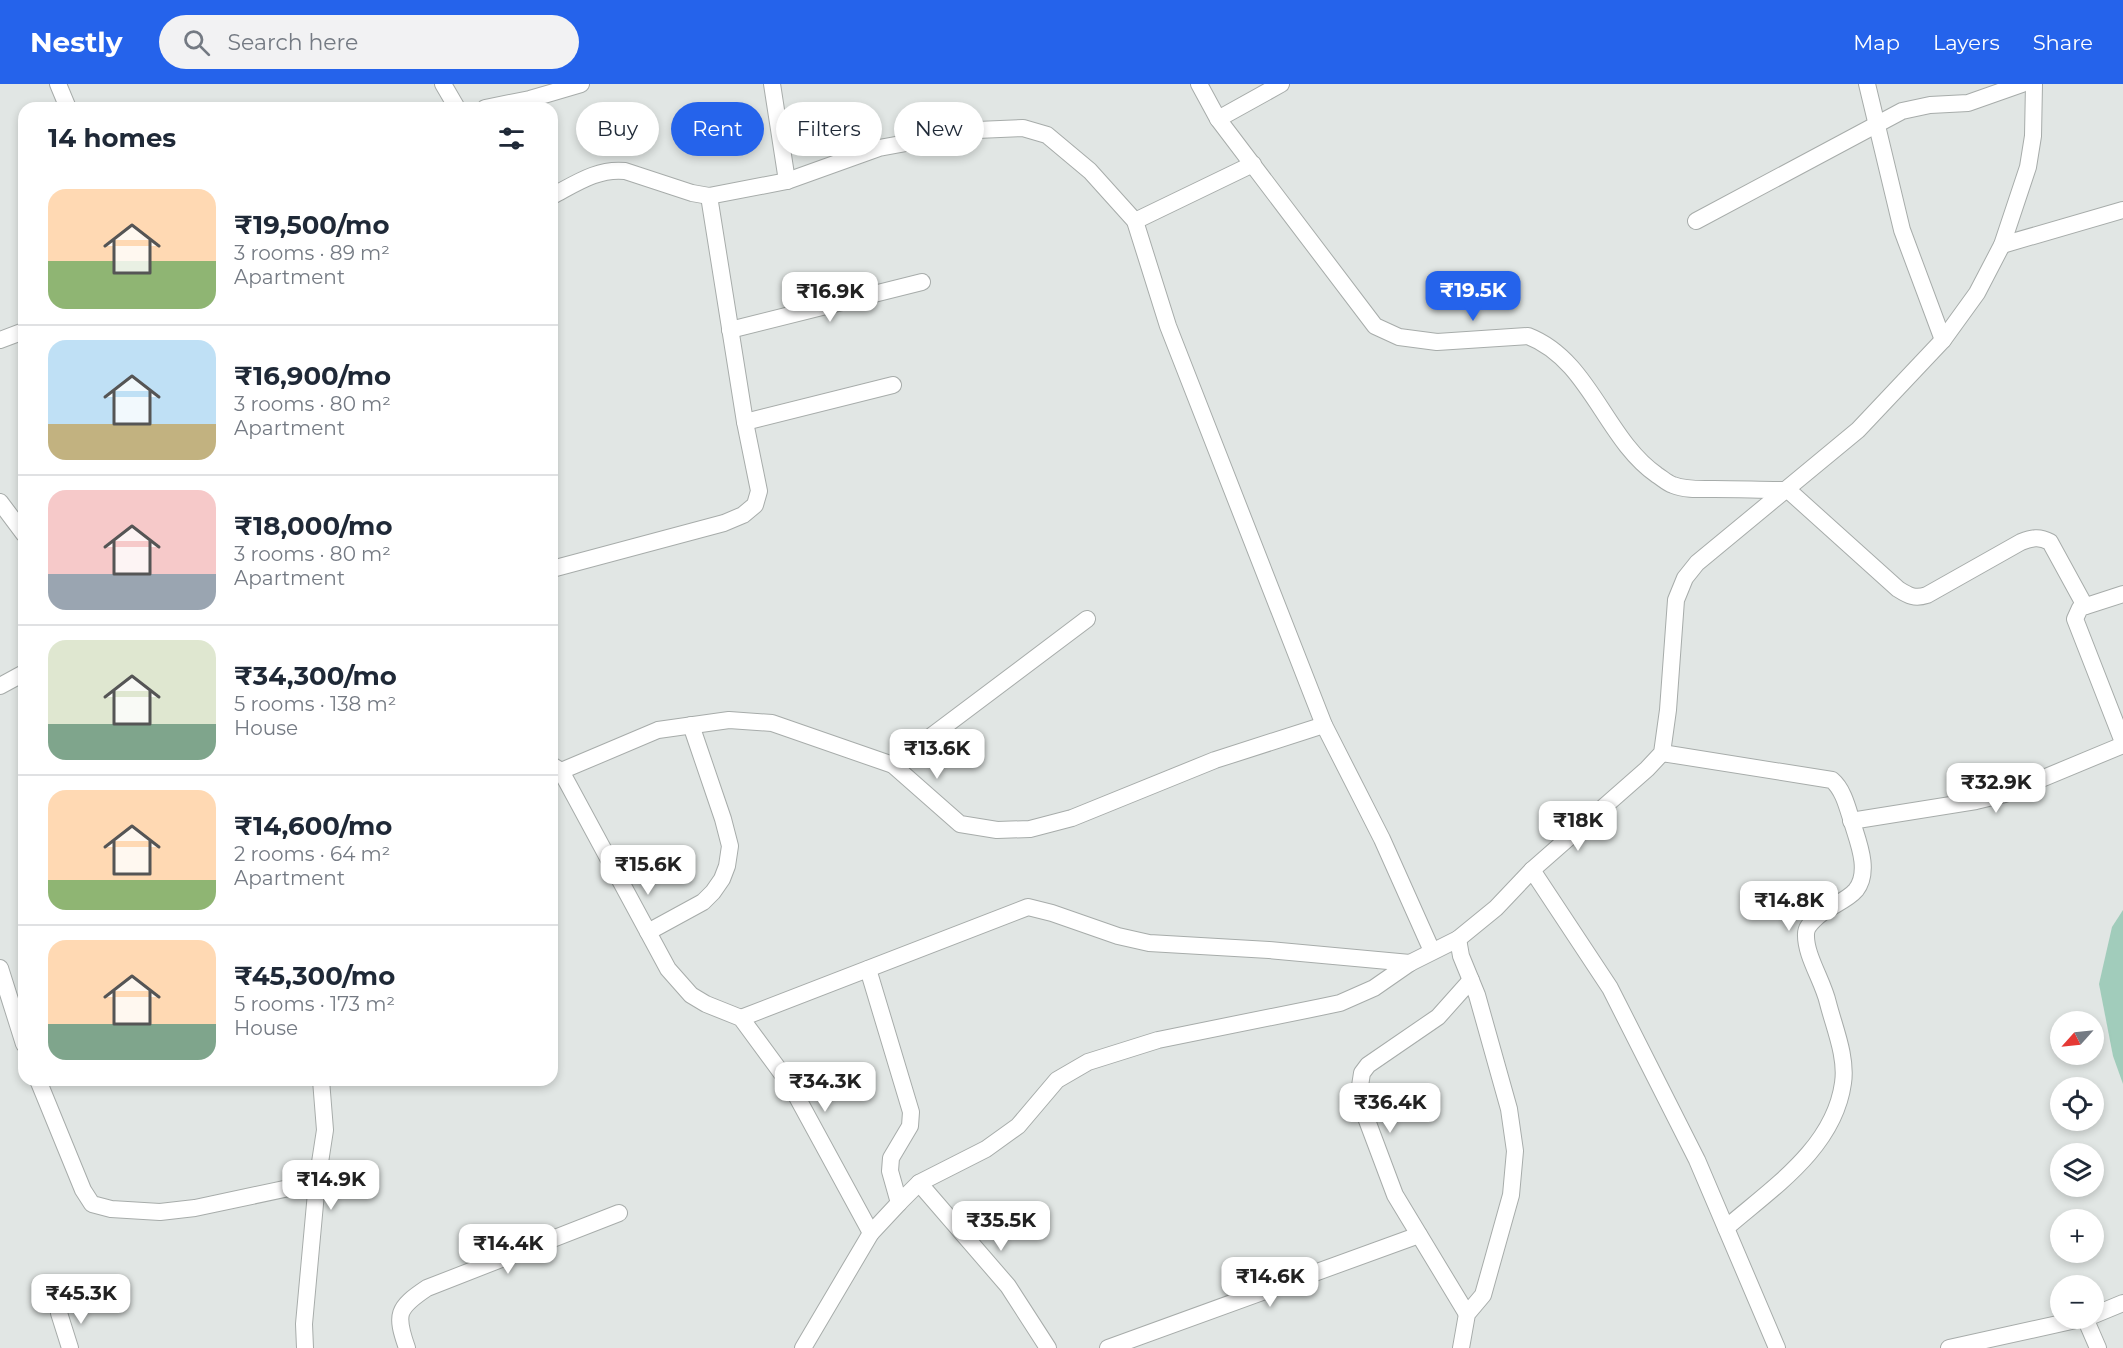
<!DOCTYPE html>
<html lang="en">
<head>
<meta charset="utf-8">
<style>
	:root { --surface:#fff; --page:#f2f2f3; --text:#1f2937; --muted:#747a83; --line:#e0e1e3; --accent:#2563eb }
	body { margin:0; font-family:Montserrat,sans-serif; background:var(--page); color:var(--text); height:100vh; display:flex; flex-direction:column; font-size:22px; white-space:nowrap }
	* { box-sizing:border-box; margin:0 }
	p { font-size:20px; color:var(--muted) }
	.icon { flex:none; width:33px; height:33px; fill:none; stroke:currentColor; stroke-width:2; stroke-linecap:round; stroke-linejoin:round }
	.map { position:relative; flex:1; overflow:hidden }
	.details { position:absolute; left:18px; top:18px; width:540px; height:984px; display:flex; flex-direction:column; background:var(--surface); border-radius:18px; box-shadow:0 3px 9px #0003 }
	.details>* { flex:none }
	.hud { position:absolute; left:576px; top:18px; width:570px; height:54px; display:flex; gap:12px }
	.needle { width:39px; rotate:243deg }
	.fabs { position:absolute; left:2050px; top:927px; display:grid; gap:12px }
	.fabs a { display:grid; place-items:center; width:54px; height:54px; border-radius:50%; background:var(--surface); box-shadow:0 3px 9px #0003; font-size:30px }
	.price { position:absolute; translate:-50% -51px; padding:0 14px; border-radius:12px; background:#fff; color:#222; font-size:20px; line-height:39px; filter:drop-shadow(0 2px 3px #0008) }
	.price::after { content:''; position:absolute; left:50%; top:36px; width:18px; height:14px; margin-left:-9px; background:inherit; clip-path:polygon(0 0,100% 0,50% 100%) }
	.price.current { background:var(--accent); color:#fff }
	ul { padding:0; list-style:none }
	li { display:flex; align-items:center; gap:18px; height:150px; padding:0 30px }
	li+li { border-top:2px solid var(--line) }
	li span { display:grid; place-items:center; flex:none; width:168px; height:120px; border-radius:18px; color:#555 }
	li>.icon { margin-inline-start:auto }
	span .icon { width:72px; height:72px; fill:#fffc; stroke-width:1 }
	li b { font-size:26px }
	h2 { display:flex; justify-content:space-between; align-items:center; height:72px; padding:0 30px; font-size:26px }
	.pill { padding:0 21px; border-radius:27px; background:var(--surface); box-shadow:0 3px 9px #0003; font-size:21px; line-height:54px }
	.pill.current { background:var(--accent); color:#fff }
	header { display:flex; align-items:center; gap:36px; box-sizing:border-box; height:84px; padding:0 30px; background:var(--accent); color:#fff }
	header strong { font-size:28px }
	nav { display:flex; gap:33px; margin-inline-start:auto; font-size:21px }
	.search { width:420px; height:54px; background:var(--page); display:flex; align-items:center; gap:15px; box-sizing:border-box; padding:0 21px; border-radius:33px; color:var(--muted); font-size:22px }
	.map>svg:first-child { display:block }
	.water { fill:#a1ccbb }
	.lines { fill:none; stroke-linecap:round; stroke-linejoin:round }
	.street-casing { stroke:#a7acaa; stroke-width:18 }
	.street { stroke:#fff; stroke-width:16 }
</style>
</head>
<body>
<header>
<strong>Nestly</strong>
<div class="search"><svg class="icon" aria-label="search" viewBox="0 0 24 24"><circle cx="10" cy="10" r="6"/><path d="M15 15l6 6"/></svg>Search here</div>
<nav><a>Map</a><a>Layers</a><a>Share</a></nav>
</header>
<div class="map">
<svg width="2123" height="1264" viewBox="0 0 2123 1264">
	<rect width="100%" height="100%" fill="#e1e6e4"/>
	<!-- water -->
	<polygon class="water" points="2123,826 2123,1000 2113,972 2099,900 2112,843"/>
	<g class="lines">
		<!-- street casing -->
		<g class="street-casing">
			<g id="street">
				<polyline points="58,0 68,24"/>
				<polyline points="443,0 457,24"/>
				<polyline points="772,0 787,97"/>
				<path d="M 1199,0 L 1218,35 L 1375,242 L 1399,253 L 1437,258 L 1528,252 C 1590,276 1605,355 1657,391 C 1662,394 1667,399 1673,401 C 1685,406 1701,405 1714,405 C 1739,405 1763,406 1788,406 L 1898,505 C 1909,512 1915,515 1927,511 L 2021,458 C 2032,454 2039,452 2050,458 L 2085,522"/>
				<polyline points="1867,0 1902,146 1943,256"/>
				<polyline points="485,24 530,15 581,0"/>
				<polyline points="1218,35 1281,0"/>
				<path d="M 552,112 C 575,100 598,84 625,87 L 692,109 L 709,112 L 787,97 L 879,64 L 977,46 L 1023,44 L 1047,51 L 1090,87 L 1135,137 L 1168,242 L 1324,641 L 1382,755 L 1432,867"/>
				<polyline points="1135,137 1253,80"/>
				<polyline points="1696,137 1902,27 1930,21 1968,19 2022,0"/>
				<polyline points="2002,161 2123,126"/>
				<polyline points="730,246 922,198"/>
				<polyline points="0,256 24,247"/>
				<polyline points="745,338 893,301"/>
				<polyline points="0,418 24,450"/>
				<polyline points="552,485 724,439 743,431 755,421 759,407 745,338 709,112"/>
				<polyline points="2123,510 2080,524 2075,535 2123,658"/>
				<polyline points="0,602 24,589"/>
				<path d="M 1662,669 L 1832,696 C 1844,706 1848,726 1853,741 C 1859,760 1870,788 1856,806 C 1846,818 1826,823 1815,835 C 1811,839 1806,843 1806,850 C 1805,871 1823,897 1828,919 C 1834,943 1847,973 1843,999 C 1834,1064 1772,1104 1726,1144"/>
				<polyline points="893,681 1087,535"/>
				<polyline points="553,682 561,687 668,885 691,911 706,920 741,934 791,1002 871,1149"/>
				<polyline points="561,687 658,646 729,636 772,639 893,681 960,740 997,746 1030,745 1072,734 1215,676 1324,641"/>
				<polyline points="1851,737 1976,717 2005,710 2123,661"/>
				<polyline points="1532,786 1610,904 1697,1076 1777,1264"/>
				<polyline points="648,848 703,818 713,808 722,795 727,782 730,762 723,735 691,641"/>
				<polyline points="1458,855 1461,872 1477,911 1509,1025 1515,1067 1511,1111 1483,1211 1467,1230 1461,1264"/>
				<polyline points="0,884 24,960"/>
				<polyline points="868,885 911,1028 910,1042 891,1074 890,1087 899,1119"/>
				<polyline points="741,934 1028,823 1052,829 1118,852 1149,859 1269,866 1410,879"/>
				<polyline points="38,996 83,1106 92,1120 111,1125 160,1128 195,1124 317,1098"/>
				<polyline points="919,1099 1008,1202 1048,1264"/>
				<polyline points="59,1229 70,1264"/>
				<polyline points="1467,1230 1395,1111 1365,1031 1360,1002 1362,989 1368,981 1438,933 1471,896"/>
				<polyline points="2094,1231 2123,1219"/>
				<polyline points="2085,1234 2098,1264"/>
				<polyline points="305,1264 304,1240 317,1098 325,1046 321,996"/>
				<path d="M 407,1264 C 395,1230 397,1224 427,1204 L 619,1129"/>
				<polyline points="803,1264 871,1149 899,1119 919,1099 986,1065 1018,1042 1057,996 1088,978 1158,956 1321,923 1340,919 1374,904 1410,879 1458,855 1496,824 1532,786 1647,685 1662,669 1668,626 1676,516 1685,494 1697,479 1858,346 1943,256 1977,209 2002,161 2028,83 2033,52 2034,0"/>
				<polyline points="1108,1264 1419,1151"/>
				<polyline points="1949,1264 2085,1234"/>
			</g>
		</g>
		<!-- street -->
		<use href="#street" class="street"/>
	</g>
</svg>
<div class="fabs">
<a><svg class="needle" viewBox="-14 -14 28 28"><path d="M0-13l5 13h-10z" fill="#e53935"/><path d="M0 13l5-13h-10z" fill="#747a83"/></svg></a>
<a><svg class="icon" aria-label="locate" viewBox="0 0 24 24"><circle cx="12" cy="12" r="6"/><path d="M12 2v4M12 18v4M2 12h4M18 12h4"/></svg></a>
<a><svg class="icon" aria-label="layers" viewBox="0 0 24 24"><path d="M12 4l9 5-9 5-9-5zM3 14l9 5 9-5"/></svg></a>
<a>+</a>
<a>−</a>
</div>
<b class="price current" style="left:1473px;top:238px">₹19.5K</b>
<b class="price" style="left:830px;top:239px">₹16.9K</b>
<b class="price" style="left:937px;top:696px">₹13.6K</b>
<b class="price" style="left:1996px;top:730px">₹32.9K</b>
<b class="price" style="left:1578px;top:768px">₹18K</b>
<b class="price" style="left:648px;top:812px">₹15.6K</b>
<b class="price" style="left:1789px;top:848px">₹14.8K</b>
<b class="price" style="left:825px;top:1029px">₹34.3K</b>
<b class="price" style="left:1390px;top:1050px">₹36.4K</b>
<b class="price" style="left:331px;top:1127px">₹14.9K</b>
<b class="price" style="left:1001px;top:1168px">₹35.5K</b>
<b class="price" style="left:508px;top:1191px">₹14.4K</b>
<b class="price" style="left:1270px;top:1224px">₹14.6K</b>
<b class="price" style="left:81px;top:1241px">₹45.3K</b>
<div class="hud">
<a class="pill">Buy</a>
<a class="pill current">Rent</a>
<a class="pill">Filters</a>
<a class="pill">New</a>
</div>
<section class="details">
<h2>14 homes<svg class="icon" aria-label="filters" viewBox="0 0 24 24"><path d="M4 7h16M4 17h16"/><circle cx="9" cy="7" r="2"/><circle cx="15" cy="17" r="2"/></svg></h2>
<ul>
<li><span style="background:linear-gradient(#ffd9b3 60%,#8fb573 0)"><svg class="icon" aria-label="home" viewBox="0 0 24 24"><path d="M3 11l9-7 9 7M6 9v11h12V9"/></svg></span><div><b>₹19,500/mo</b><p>3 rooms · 89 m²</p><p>Apartment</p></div></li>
<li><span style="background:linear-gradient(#bfe0f5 70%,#c2b280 0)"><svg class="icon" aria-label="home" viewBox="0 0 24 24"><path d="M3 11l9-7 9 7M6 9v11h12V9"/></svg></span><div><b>₹16,900/mo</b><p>3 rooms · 80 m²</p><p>Apartment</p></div></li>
<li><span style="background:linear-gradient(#f6c9c9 70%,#9aa5b1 0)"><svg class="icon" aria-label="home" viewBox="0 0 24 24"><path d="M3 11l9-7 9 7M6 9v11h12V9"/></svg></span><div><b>₹18,000/mo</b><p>3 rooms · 80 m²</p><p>Apartment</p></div></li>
<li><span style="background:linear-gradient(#dfe7d0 70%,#7fa58c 0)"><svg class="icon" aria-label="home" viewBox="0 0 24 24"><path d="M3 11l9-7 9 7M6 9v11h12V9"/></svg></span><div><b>₹34,300/mo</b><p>5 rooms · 138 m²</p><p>House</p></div></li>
<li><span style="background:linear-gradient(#ffd9b3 75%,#8fb573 0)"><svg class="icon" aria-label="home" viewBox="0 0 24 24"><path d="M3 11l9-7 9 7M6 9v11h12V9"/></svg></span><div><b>₹14,600/mo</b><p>2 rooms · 64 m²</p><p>Apartment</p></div></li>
<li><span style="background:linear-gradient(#ffd9b3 70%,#7fa58c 0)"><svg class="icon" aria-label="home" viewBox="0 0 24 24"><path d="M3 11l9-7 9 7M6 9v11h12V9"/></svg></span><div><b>₹45,300/mo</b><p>5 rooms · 173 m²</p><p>House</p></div></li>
</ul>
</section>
</div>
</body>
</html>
